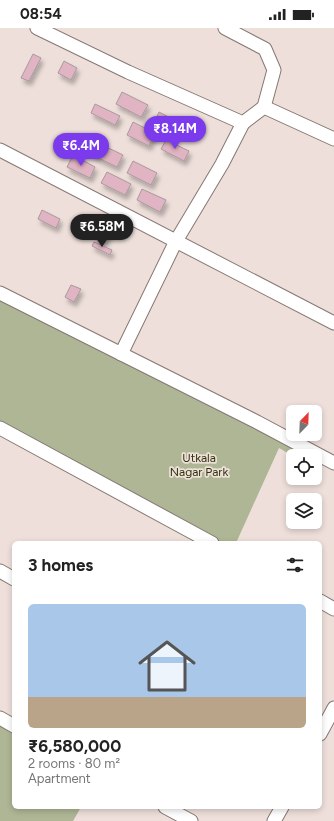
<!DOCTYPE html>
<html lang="en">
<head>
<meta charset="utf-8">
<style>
	:root { --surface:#fff; --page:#f6f6f6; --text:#222; --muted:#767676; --line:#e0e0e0; --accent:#7c3aed }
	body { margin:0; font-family:Figtree,sans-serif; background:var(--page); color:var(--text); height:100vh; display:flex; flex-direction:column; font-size:15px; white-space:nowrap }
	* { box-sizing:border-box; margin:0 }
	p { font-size:13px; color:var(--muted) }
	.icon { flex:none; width:22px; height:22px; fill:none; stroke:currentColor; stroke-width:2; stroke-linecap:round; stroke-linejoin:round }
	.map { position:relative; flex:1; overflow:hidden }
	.panel { position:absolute; left:12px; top:513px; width:310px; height:268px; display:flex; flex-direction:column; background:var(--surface); border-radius:6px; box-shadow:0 2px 6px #0003 }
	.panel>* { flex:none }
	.needle { width:26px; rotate:23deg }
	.controls { position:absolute; left:286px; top:377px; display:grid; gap:8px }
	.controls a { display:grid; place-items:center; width:36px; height:36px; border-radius:6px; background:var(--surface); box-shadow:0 2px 6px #0003; font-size:20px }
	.price { position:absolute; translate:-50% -34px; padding:0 9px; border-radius:14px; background:var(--accent); color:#fff; font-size:13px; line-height:26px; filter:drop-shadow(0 1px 2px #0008) }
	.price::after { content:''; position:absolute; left:50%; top:24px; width:12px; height:9px; margin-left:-6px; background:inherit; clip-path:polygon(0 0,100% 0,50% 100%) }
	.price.on { background:#222; color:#fff }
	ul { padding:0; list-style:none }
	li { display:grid; align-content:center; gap:8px; height:212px; padding:0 16px }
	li+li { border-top:1px solid var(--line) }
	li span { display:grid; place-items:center; height:124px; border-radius:6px; color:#555 }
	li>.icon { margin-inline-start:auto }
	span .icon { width:72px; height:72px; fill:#fffc; stroke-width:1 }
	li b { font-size:17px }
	h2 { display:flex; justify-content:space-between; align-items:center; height:48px; padding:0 16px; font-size:17px }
	.status { display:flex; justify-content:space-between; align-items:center; height:28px; padding:0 20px; background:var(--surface); direction:ltr }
	.status svg { height:11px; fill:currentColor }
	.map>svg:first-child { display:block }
	.green { fill:#aeb695 }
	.building { fill:#e0b4c2; stroke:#a8999e; filter:url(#shadow) }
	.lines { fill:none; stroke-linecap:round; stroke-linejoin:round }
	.minor-casing { stroke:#857873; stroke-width:15 }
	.minor { stroke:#fff; stroke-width:13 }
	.labels { text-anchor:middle; stroke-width:3.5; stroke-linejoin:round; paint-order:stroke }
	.park-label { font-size:12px; fill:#2e3608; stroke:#eedfda }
</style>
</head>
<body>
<div class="status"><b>08:54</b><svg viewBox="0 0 49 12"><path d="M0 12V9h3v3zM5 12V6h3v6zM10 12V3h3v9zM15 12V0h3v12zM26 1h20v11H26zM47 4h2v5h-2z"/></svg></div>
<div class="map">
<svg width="334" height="793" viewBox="0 0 334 793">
	<defs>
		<filter id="shadow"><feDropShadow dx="2.5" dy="4.5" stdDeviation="2" flood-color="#0004"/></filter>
	</defs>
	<rect width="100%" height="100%" fill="#eedfda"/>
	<!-- green -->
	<g class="green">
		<polygon points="0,266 315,428 293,428 279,420 236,515 213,515 0,400"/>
		<polygon points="0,697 14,705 14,779 81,779 73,793 0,793"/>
	</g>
	<!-- building -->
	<g class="building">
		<polygon points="33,26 41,30 29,53 21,50"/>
		<polygon points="64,33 77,40 71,52 58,45"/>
		<polygon points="122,64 148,77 141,89 116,76"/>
		<polygon points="95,76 120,88 115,97 91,85"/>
		<polygon points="159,84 182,96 177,106 154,95"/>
		<polygon points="133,94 155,105 149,118 127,107"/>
		<polygon points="166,112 189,123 184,133 161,121"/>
		<polygon points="98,115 123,127 117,139 92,127"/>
		<polygon points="73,127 95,139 90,150 67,139"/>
		<polygon points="133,133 157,145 151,157 127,145"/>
		<polygon points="107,144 131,156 125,167 101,155"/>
		<polygon points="142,161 166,172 160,184 137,172"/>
		<polygon points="42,182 60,191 56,200 38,191"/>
		<polygon points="99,201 109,206 105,215 95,210"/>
		<polygon points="94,214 112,222 110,227 92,218"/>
		<polygon points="71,257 81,261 74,274 65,269"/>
	</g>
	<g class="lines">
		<!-- minor casing -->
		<g class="minor-casing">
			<g id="minor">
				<polyline points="37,0 128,44 243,95 264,79 334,111"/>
				<polyline points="225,0 265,21 274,42 264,79"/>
				<polyline points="0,122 334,295"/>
				<polyline points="0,265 257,394 334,435"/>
				<polyline points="121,326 176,213 222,136 243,95"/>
				<polyline points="0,400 212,515"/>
				<polyline points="0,543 14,551"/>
				<polyline points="320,573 334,581"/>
				<polyline points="0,690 14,698"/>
				<polyline points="320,706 334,680"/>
				<polyline points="165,779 191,793"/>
				<polyline points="274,793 282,779"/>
			</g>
		</g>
		<!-- minor -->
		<use href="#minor" class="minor"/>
	</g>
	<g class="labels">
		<!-- park labels -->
		<g class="park-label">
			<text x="199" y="434">Utkala<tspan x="199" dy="14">Nagar Park</tspan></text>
		</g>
	</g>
</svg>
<div class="controls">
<a><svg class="needle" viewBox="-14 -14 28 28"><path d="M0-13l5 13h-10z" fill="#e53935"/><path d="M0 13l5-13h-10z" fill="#767676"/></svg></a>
<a><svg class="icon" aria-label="locate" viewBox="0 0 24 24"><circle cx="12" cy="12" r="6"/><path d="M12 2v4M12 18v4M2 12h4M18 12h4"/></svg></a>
<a><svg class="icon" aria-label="layers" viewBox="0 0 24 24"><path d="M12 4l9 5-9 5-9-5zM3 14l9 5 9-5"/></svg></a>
</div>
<b class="price" style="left:175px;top:122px">₹8.14M</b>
<b class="price" style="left:81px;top:139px">₹6.4M</b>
<b class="price on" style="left:102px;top:220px">₹6.58M</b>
<section class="panel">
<h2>3 homes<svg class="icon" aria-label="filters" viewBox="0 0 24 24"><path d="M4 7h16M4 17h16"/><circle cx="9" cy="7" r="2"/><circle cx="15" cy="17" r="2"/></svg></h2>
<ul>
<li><span style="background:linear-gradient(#a9c7e8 75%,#b9a48a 0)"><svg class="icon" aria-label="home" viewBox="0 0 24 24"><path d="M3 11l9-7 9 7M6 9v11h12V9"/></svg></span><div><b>₹6,580,000</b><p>2 rooms · 80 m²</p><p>Apartment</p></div></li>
</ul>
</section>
</div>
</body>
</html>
